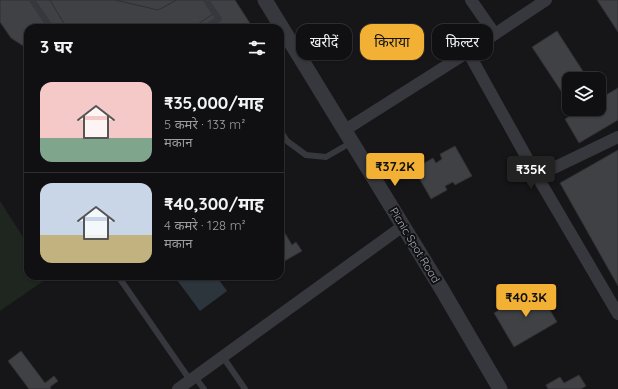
<!DOCTYPE html>
<html lang="hi">
<head>
<meta charset="utf-8">
<style>
	:root { --surface:#101012; --page:#19191b; --text:#f1f3f6; --muted:#9c9d9f; --line:#303032; --accent:#f2b134 }
	body { margin:0; font-family:Quicksand,"Noto Sans Devanagari",sans-serif; background:var(--page); color:var(--text); height:100vh; display:flex; flex-direction:column; font-size:15px; white-space:nowrap }
	* { box-sizing:border-box; margin:0 }
	p { font-size:13px; color:var(--muted) }
	.icon { flex:none; width:22px; height:22px; fill:none; stroke:currentColor; stroke-width:2; stroke-linecap:round; stroke-linejoin:round }
	.map { position:relative; flex:1; overflow:hidden }
	.drawer { position:absolute; left:24px; top:24px; width:260px; height:256px; display:flex; flex-direction:column; background:var(--surface); border-radius:12px; box-shadow:0 1px 3px #0004,0 0 0 1px var(--line) }
	.drawer>* { flex:none }
	.top-card { position:absolute; left:296px; top:24px; width:262px; height:36px; display:flex; gap:8px }
	.buttons { position:absolute; left:562px; top:72px; display:grid; gap:8px }
	.buttons a { display:grid; place-items:center; width:44px; height:44px; border-radius:8px; background:var(--surface); box-shadow:0 1px 3px #0004,0 0 0 1px var(--line); font-size:20px }
	.price { position:absolute; translate:-50% -34px; padding:0 9px; border-radius:4px; background:var(--accent); color:#111; font-size:13px; line-height:26px; filter:drop-shadow(0 1px 2px #0008) }
	.price::after { content:''; position:absolute; left:50%; top:24px; width:12px; height:9px; margin-left:-6px; background:inherit; clip-path:polygon(0 0,100% 0,50% 100%) }
	.price.selected { background:#222; color:#fff }
	ul { padding:0; list-style:none }
	li { display:flex; align-items:center; gap:12px; height:100px; padding:0 16px }
	li+li { border-top:1px solid var(--line) }
	li span { display:grid; place-items:center; flex:none; width:112px; height:80px; border-radius:12px; color:#555 }
	li>.icon { margin-inline-start:auto }
	span .icon { width:48px; height:48px; fill:#fffc; stroke-width:1 }
	li b { font-size:17px }
	h2 { display:flex; justify-content:space-between; align-items:center; height:48px; padding:0 16px; font-size:17px }
	.tag { padding:0 14px; border-radius:12px; background:var(--surface); box-shadow:0 1px 3px #0004,0 0 0 1px var(--line); font-size:14px; line-height:36px }
	.tag.selected { background:var(--accent); color:#111 }
	.map>svg:first-child { display:block }
	.green { fill:#1e261f }
	.water { fill:#2c353c }
	.building { fill:#404145; stroke:#303034 }
	.lines { fill:none; stroke-linecap:round; stroke-linejoin:round }
	.service { stroke:#37383d; stroke-width:6 }
	.minor { stroke:#37383d; stroke-width:12 }
	.tertiary { stroke:#37383d; stroke-width:15 }
	.labels { text-anchor:middle; stroke-width:4; stroke-linejoin:round; paint-order:stroke }
	.street-label { font-size:11px; fill:#a8adb8; stroke:#111113 }
</style>
</head>
<body>
<div class="map">
<svg width="618" height="389" viewBox="0 0 618 389">
	<rect width="100%" height="100%" fill="#161618"/>
	<!-- green -->
	<polygon class="green" points="0,201 28,245 28,276 49,277 0,311"/>
	<!-- water -->
	<polygon class="water" points="174,276 216,276 227,291 200,311"/>
	<!-- building -->
	<g class="building">
		<polygon points="0,0 235,0 253,28 28,28 28,49 11,38 0,22"/>
		<polygon points="50,0 115,0 158,10 177,0 204,0 213,14 192,28 72,28 66,27"/>
		<polygon points="597,0 618,0 618,32"/>
		<polygon points="557,31 588,79 569,79 569,103 532,47"/>
		<polygon points="618,88 618,120 579,143 565,119 583,109 599,109 599,99"/>
		<polygon points="455,146 472,176 455,185 453,182 445,186 447,190 431,199 414,169 433,158 436,163 442,159 440,154"/>
		<polygon points="618,150 618,286 560,183"/>
		<polygon points="280,225 292,245 296,242 302,251 281,263 280,261"/>
		<polygon points="537,288 557,322 514,347 494,313"/>
		<polygon points="21,351 45,383 54,376 58,381 50,387 51,389 29,389 8,361"/>
		<polygon points="579,375 586,386 581,389 548,389 546,385 560,377 564,383"/>
	</g>
	<g class="lines">
		<!-- service -->
		<g class="service">
			<polyline points="32,0 51,28"/>
			<polyline points="204,28 219,19 206,0"/>
			<polyline points="280,130 287,141 306,155 326,157 352,142"/>
			<polyline points="118,276 190,380"/>
			<polyline points="223,357 245,389"/>
			<polyline points="195,377 204,389"/>
		</g>
		<!-- minor -->
		<g class="minor">
			<polyline points="471,0 494,33"/>
			<polyline points="468,52 537,176 618,314"/>
			<polyline points="345,130 468,52 546,0"/>
			<polyline points="537,176 618,137"/>
			<polyline points="178,389 403,226"/>
		</g>
		<!-- tertiary -->
		<polyline class="tertiary" points="265,0 441,288 500,389"/>
	</g>
	<g class="labels">
		<!-- street labels -->
		<g class="street-label">
			<text transform="translate(415 245) rotate(59)" y="4">Picnic Spot Road</text>
		</g>
	</g>
</svg>
<div class="buttons">
<a><svg class="icon" aria-label="layers" viewBox="0 0 24 24"><path d="M12 4l9 5-9 5-9-5zM3 14l9 5 9-5"/></svg></a>
</div>
<b class="price" style="left:395px;top:187px">₹37.2K</b>
<b class="price selected" style="left:531px;top:190px">₹35K</b>
<b class="price" style="left:526px;top:318px">₹40.3K</b>
<div class="top-card">
<a class="tag">खरीदें</a>
<a class="tag selected">किराया</a>
<a class="tag">फ़िल्टर</a>
</div>
<section class="drawer">
<h2>3 घर<svg class="icon" aria-label="filters" viewBox="0 0 24 24"><path d="M4 7h16M4 17h16"/><circle cx="9" cy="7" r="2"/><circle cx="15" cy="17" r="2"/></svg></h2>
<ul>
<li><span style="background:linear-gradient(#f6c9c9 70%,#7fa58c 0)"><svg class="icon" aria-label="home" viewBox="0 0 24 24"><path d="M3 11l9-7 9 7M6 9v11h12V9"/></svg></span><div><b>₹35,000/माह</b><p>5 कमरे · 133 m²</p><p>मकान</p></div></li>
<li><span style="background:linear-gradient(#c9d6e8 65%,#c2b280 0)"><svg class="icon" aria-label="home" viewBox="0 0 24 24"><path d="M3 11l9-7 9 7M6 9v11h12V9"/></svg></span><div><b>₹40,300/माह</b><p>4 कमरे · 128 m²</p><p>मकान</p></div></li>
</ul>
</section>
</div>
</body>
</html>
